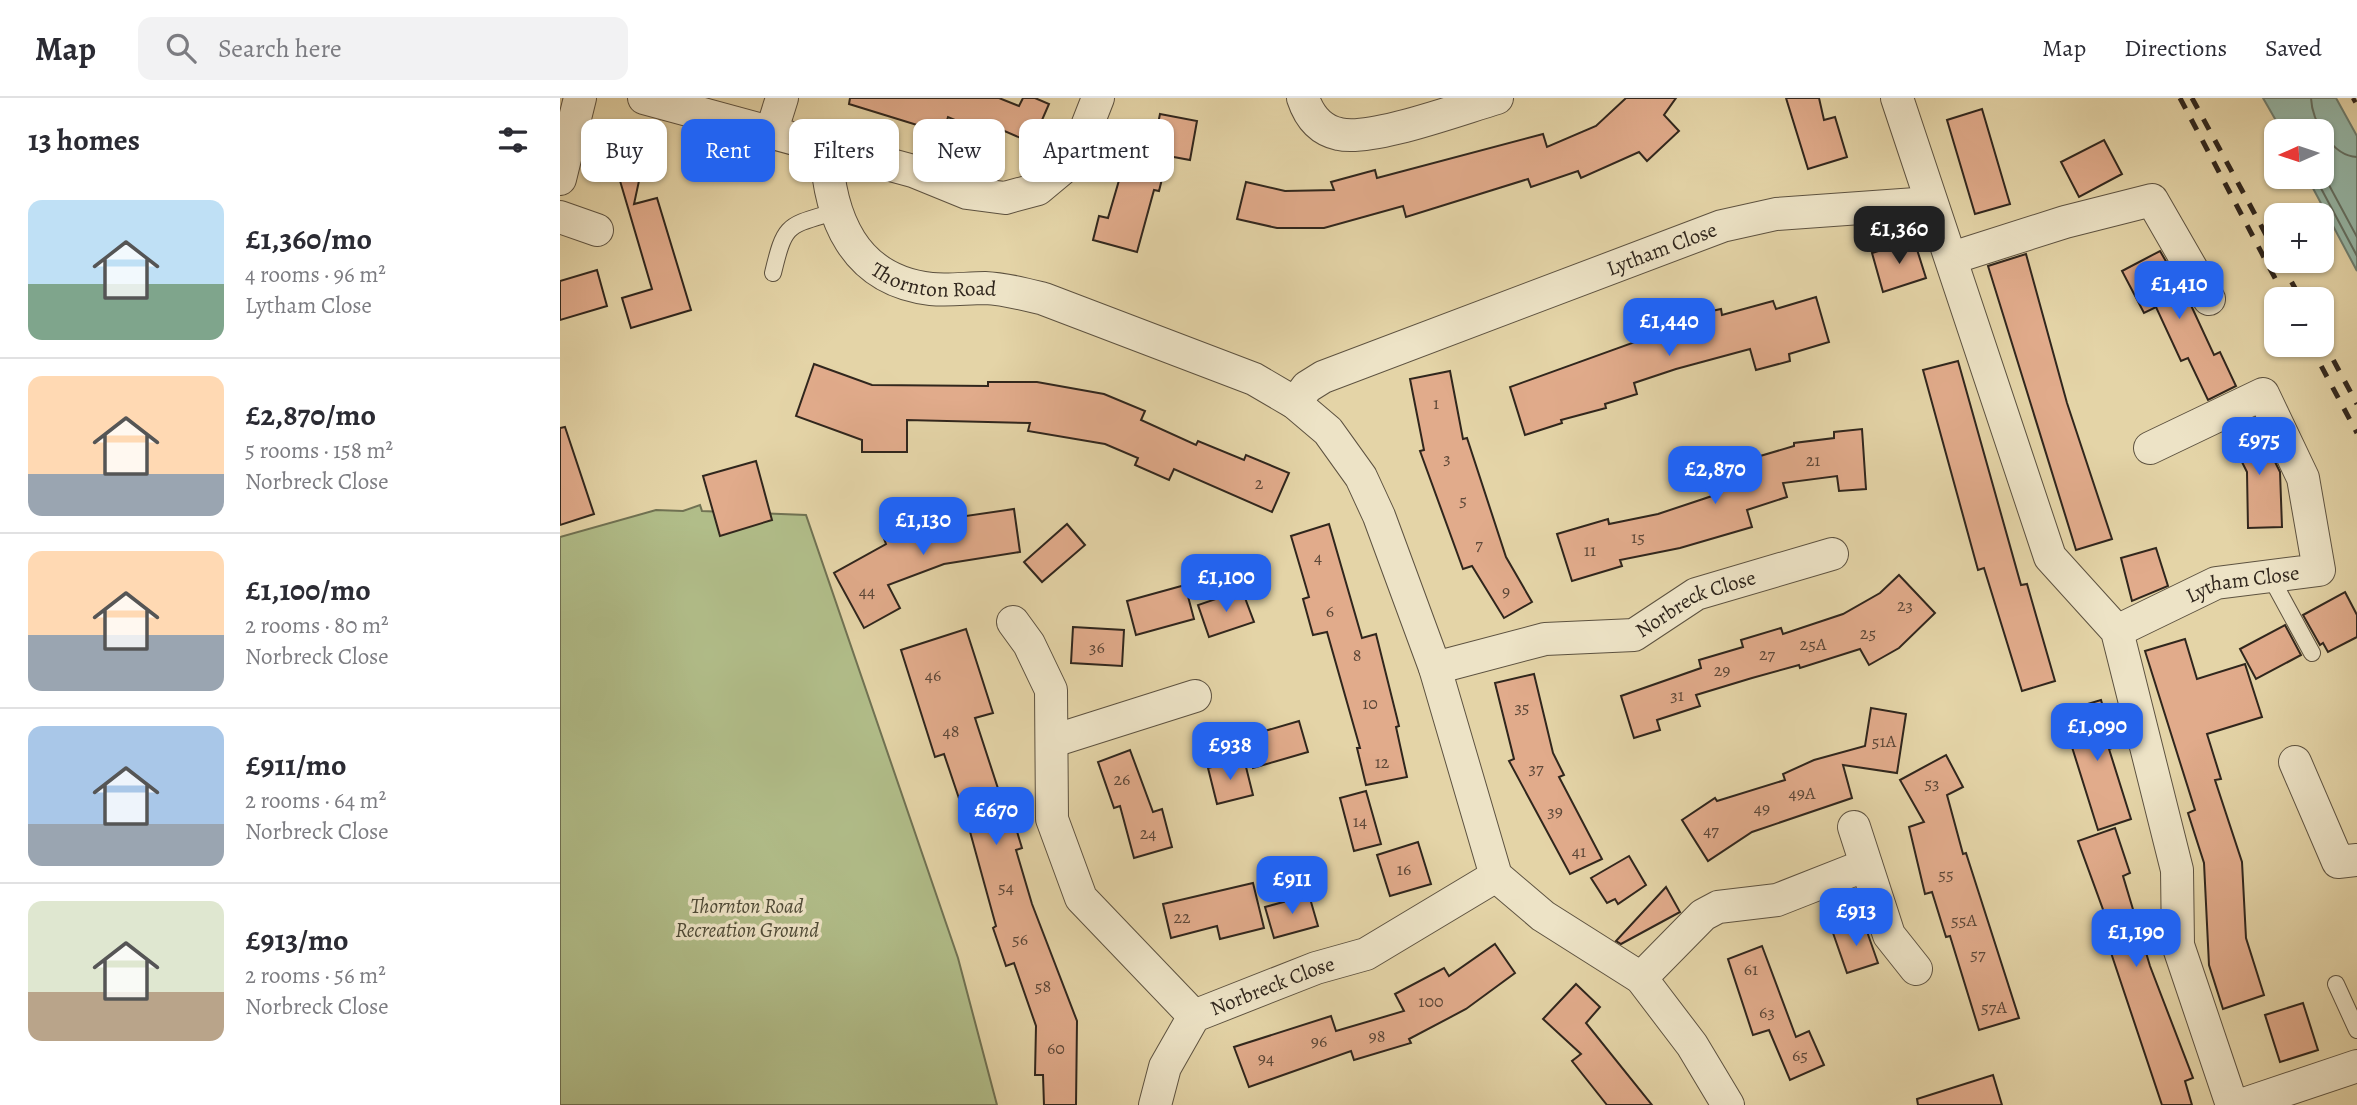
<!DOCTYPE html>
<html lang="en">
<head>
<meta charset="utf-8">
<style>
	:root { --surface:#fff; --page:#f2f2f3; --text:#2b2b33; --muted:#7c7c81; --line:#e1e1e2; --accent:#2563eb }
	body { margin:0; font-family:Alegreya,serif; background:var(--page); color:var(--text); height:100vh; display:flex; flex-direction:column; font-size:26px; white-space:nowrap }
	* { box-sizing:border-box; margin:0 }
	p { font-size:23px; color:var(--muted) }
	.icon { flex:none; width:38px; height:38px; fill:none; stroke:currentColor; stroke-width:2; stroke-linecap:round; stroke-linejoin:round }
	.map { position:relative; flex:1; overflow:hidden }
	.side { display:flex; flex-direction:column; background:var(--surface); width:560px }
	.side>* { flex:none }
	.banner { position:absolute; left:21px; top:21px; width:665px; height:63px; display:flex; gap:14px }
	.needle { width:46px; rotate:267deg }
	.tools { position:absolute; left:1704px; top:21px; display:grid; gap:14px }
	.tools a { display:grid; place-items:center; width:70px; height:70px; border-radius:14px; background:var(--surface); box-shadow:0 2px 5px #0004; font-size:35px }
	.price { position:absolute; translate:-50% -60px; padding:0 16px; border-radius:14px; background:var(--accent); color:#fff; font-size:23px; line-height:46px; filter:drop-shadow(0 2px 4px #0008) }
	.price::after { content:''; position:absolute; left:50%; top:42px; width:21px; height:16px; margin-left:-10px; background:inherit; clip-path:polygon(0 0,100% 0,50% 100%) }
	.price.selected { background:#222; color:#fff }
	ul { padding:0; list-style:none }
	li { display:flex; align-items:center; gap:21px; height:175px; padding:0 28px }
	li+li { border-top:2px solid var(--line) }
	li span { display:grid; place-items:center; flex:none; width:196px; height:140px; border-radius:14px; color:#555 }
	li>.icon { margin-inline-start:auto }
	span .icon { width:84px; height:84px; fill:#fffc; stroke-width:1 }
	li b { font-size:30px }
	h2 { display:flex; justify-content:space-between; align-items:center; height:84px; padding:0 28px; font-size:30px }
	.chip { padding:0 24px; border-radius:14px; background:var(--surface); box-shadow:0 2px 5px #0004; font-size:24px; line-height:63px }
	.chip.selected { background:var(--accent); color:#fff }
	header { display:flex; align-items:center; gap:42px; box-sizing:border-box; height:98px; padding:0 35px; background:var(--surface); border-bottom:2px solid var(--line) }
	header strong { font-size:33px }
	nav { display:flex; gap:38px; margin-inline-start:auto; font-size:24px }
	.search { width:490px; height:63px; background:var(--page); display:flex; align-items:center; gap:18px; box-sizing:border-box; padding:0 24px; border-radius:14px; color:var(--muted); font-size:26px }
	main { display:flex; flex:1; min-height:0 }
	.map>svg:first-child { display:block }
	.green { fill:#b1bd89; stroke:#707253; stroke-width:2 }
	.water { fill:#95b8a9; stroke:#6d7e71; stroke-width:2 }
	.lines { fill:none; stroke-linecap:round; stroke-linejoin:round }
	.shore { stroke:#626f63; stroke-width:2 }
	.building { fill:#e1ab8b; stroke:#30261d; stroke-width:2 }
	.lane-casing { stroke:#5d5240; stroke-width:18 }
	.street-casing { stroke:#5d5240; stroke-width:34 }
	.path { stroke:#30261d; stroke-width:4.5; stroke-dasharray:5 3.5; stroke-linecap:butt }
	.lane { stroke:#ede3c6; stroke-width:16 }
	.street { stroke:#ede3c6; stroke-width:32 }
	.rail { stroke:#30261d; stroke-width:5; stroke-dasharray:12 12; stroke-linecap:butt }
	.labels { text-anchor:middle; stroke-width:7; stroke-linejoin:round; paint-order:stroke }
	.number-label { font-size:18px; fill:#5c4738 }
	.street-label { font-size:21px; fill:#30261d; stroke:#ede3c6 }
	.park-label { font-size:21px; font-style:italic; fill:#504c38; stroke:#ede3c6 }
</style>
</head>
<body>
<header>
<strong>Map</strong>
<div class="search"><svg class="icon" aria-label="search" viewBox="0 0 24 24"><circle cx="10" cy="10" r="6"/><path d="M15 15l6 6"/></svg>Search here</div>
<nav><a>Map</a><a>Directions</a><a>Saved</a></nav>
</header>
<main>
<section class="side">
<h2>13 homes<svg class="icon" aria-label="filters" viewBox="0 0 24 24"><path d="M4 7h16M4 17h16"/><circle cx="9" cy="7" r="2"/><circle cx="15" cy="17" r="2"/></svg></h2>
<ul>
<li><span style="background:linear-gradient(#bfe0f5 60%,#7fa58c 0)"><svg class="icon" aria-label="home" viewBox="0 0 24 24"><path d="M3 11l9-7 9 7M6 9v11h12V9"/></svg></span><div><b>£1,360/mo</b><p>4 rooms · 96 m²</p><p>Lytham Close</p></div></li>
<li><span style="background:linear-gradient(#ffd9b3 70%,#9aa5b1 0)"><svg class="icon" aria-label="home" viewBox="0 0 24 24"><path d="M3 11l9-7 9 7M6 9v11h12V9"/></svg></span><div><b>£2,870/mo</b><p>5 rooms · 158 m²</p><p>Norbreck Close</p></div></li>
<li><span style="background:linear-gradient(#ffd9b3 60%,#9aa5b1 0)"><svg class="icon" aria-label="home" viewBox="0 0 24 24"><path d="M3 11l9-7 9 7M6 9v11h12V9"/></svg></span><div><b>£1,100/mo</b><p>2 rooms · 80 m²</p><p>Norbreck Close</p></div></li>
<li><span style="background:linear-gradient(#a9c7e8 70%,#9aa5b1 0)"><svg class="icon" aria-label="home" viewBox="0 0 24 24"><path d="M3 11l9-7 9 7M6 9v11h12V9"/></svg></span><div><b>£911/mo</b><p>2 rooms · 64 m²</p><p>Norbreck Close</p></div></li>
<li><span style="background:linear-gradient(#dfe7d0 65%,#b9a48a 0)"><svg class="icon" aria-label="home" viewBox="0 0 24 24"><path d="M3 11l9-7 9 7M6 9v11h12V9"/></svg></span><div><b>£913/mo</b><p>2 rooms · 56 m²</p><p>Norbreck Close</p></div></li>
</ul>
</section>
<div class="map">
<svg width="1797" height="1007" viewBox="0 0 1797 1007">
	<rect width="100%" height="100%" fill="#e4d4a7"/>
	<filter id="stains"><feTurbulence type="fractalNoise" baseFrequency=".00286" numOctaves="4"/><feColorMatrix values="0 0 0 0 .2 0 0 0 0 .09 0 0 0 0 .02 0 0 0 .5 -.17"/></filter>
	<radialGradient id="worn" r=".72"><stop offset=".6" stop-color="#630" stop-opacity="0"/><stop offset="1" stop-color="#630" stop-opacity=".3"/></radialGradient>
	<!-- green -->
	<polygon class="green" points="140,407 142,413 246,417 398,860 437,1007 0,1007 0,439 96,412 123,413"/>
	<!-- water -->
	<polygon class="water" points="1703,0 1776,0 1797,38 1797,173 1747,79 1762,79 1762,33 1722,33"/>
	<g class="lines">
		<!-- shore -->
		<g class="shore">
			<path d="M 1751,0 C 1752,23 1772,58 1797,59"/>
			<polyline points="1762,74 1797,139"/>
			<polyline points="1755,79 1797,158"/>
		</g>
	</g>
	<!-- building -->
	<g class="building">
		<polygon points="290,0 439,0 459,8 463,0 475,0 489,6 472,45 440,31 436,39 388,19 383,35 289,6"/>
		<polygon points="1066,0 1116,0 1104,17 1119,33 1087,63 1079,54 1021,80 1018,73 971,89 968,81 846,119 843,108 764,130 717,130 677,121 686,84 725,93 774,92 771,84 815,72 817,80 983,36 987,49 1036,28"/>
		<polygon points="1226,0 1259,0 1264,22 1275,19 1287,59 1248,71"/>
		<polygon points="1422,11 1450,106 1415,116 1387,22"/>
		<polygon points="600,16 637,23 630,62 592,55"/>
		<polygon points="45,32 88,41 74,106 97,100 131,212 71,230 62,200 92,191 58,76 37,72"/>
		<polygon points="1544,42 1562,76 1519,99 1501,64"/>
		<polygon points="567,55 606,65 599,93 594,92 577,154 533,142 539,118 548,120"/>
		<polygon points="1354,142 1366,180 1323,194 1312,155"/>
		<polygon points="1600,153 1629,203 1654,257 1660,254 1676,288 1648,302 1628,260 1621,263 1596,209 1584,215 1562,173"/>
		<polygon points="1466,156 1507,305 1552,441 1516,452 1428,168"/>
		<polygon points="37,172 47,208 0,222 0,183"/>
		<polygon points="1256,199 1269,244 1229,256 1230,263 1196,272 1190,251 1116,271 1074,285 1077,296 1045,306 1046,310 1001,322 1002,325 965,337 950,289 1089,239 1086,231 1115,221 1161,211 1162,217 1213,203 1216,211"/>
		<polygon points="1398,263 1461,487 1467,486 1495,583 1462,593 1424,470 1418,472 1363,272"/>
		<polygon points="254,266 312,287 428,288 428,284 477,284 544,296 585,313 581,322 636,347 638,343 684,362 686,357 729,375 712,414 614,371 609,382 575,367 578,360 545,346 468,333 470,325 347,322 347,354 302,354 302,342 236,318"/>
		<polygon points="890,273 903,341 907,340 946,459 972,504 944,520 912,468 903,471 860,353 864,352 850,281"/>
		<polygon points="1694,321 1720,374 1722,429 1688,430 1687,374 1667,334"/>
		<polygon points="5,329 34,416 0,427 0,330"/>
		<polygon points="1302,331 1306,391 1279,393 1277,378 1223,385 1227,399 1187,412 1192,429 1120,450 1060,462 1062,468 1012,483 997,436 1048,421 1049,426 1098,416 1152,398 1151,395 1196,382 1190,361 1234,348 1234,345 1274,340 1274,334"/>
		<polygon points="196,363 212,422 160,438 143,378"/>
		<polygon points="454,411 460,454 384,466 328,487 340,510 304,530 274,475 326,446 323,438 371,420 372,423"/>
		<polygon points="507,426 525,447 482,484 464,464"/>
		<polygon points="769,426 802,540 816,536 839,628 836,629 847,679 806,687 797,650 800,650 767,534 753,537 743,501 749,499 731,438"/>
		<polygon points="1596,450 1608,488 1572,503 1561,460"/>
		<polygon points="1339,477 1375,515 1339,550 1309,567 1300,551 1240,570 1239,567 1192,580 1136,597 1140,608 1097,622 1100,632 1074,640 1061,598 1141,570 1139,562 1183,549 1181,542 1221,530 1223,536 1283,516 1320,495"/>
		<polygon points="625,487 634,521 576,537 567,503"/>
		<polygon points="682,492 694,524 649,539 638,507"/>
		<polygon points="1785,494 1797,517 1797,539 1768,554 1763,545 1760,547 1743,517"/>
		<polygon points="1725,527 1741,557 1696,581 1680,551"/>
		<polygon points="513,529 564,532 562,568 511,565"/>
		<polygon points="406,531 433,615 415,620 447,718 452,717 462,750 456,752 472,806 517,923 516,1007 484,1007 483,977 475,977 476,928 454,865 446,868 433,830 436,828 409,730 384,656 375,659 341,552"/>
		<polygon points="1625,541 1637,581 1685,566 1702,619 1647,636 1661,681 1655,682 1682,764 1686,840 1704,897 1663,911 1649,867 1644,765 1628,715 1635,712 1585,553"/>
		<polygon points="974,576 993,655 1004,677 999,679 1042,761 1010,776 949,663 954,661 935,585"/>
		<polygon points="1541,602 1555,649 1549,651 1571,721 1538,732 1501,614"/>
		<polygon points="1311,610 1346,616 1337,675 1283,667 1292,700 1192,734 1148,763 1122,722 1155,700 1157,703 1225,682 1223,676 1254,662 1305,648"/>
		<polygon points="739,623 748,654 693,670 684,639"/>
		<polygon points="570,652 593,714 602,711 612,749 574,760 560,708 554,710 538,664"/>
		<polygon points="1386,657 1403,689 1387,697 1403,756 1406,755 1459,920 1419,932 1390,838 1386,839 1372,794 1365,796 1349,729 1364,724 1340,682"/>
		<polygon points="684,661 693,697 657,706 648,670"/>
		<polygon points="806,693 821,746 794,753 780,700"/>
		<polygon points="1555,730 1570,775 1563,778 1590,868 1633,980 1625,983 1632,1007 1602,1007 1539,819 1545,817 1518,743"/>
		<polygon points="858,744 871,786 830,798 817,757"/>
		<polygon points="1069,758 1086,787 1058,806 1055,801 1047,805 1031,780"/>
		<polygon points="693,785 704,830 660,841 657,828 611,840 603,806"/>
		<polygon points="1106,789 1120,814 1061,846 1056,843"/>
		<polygon points="749,797 758,828 714,840 705,809"/>
		<polygon points="1304,825 1318,865 1287,875 1273,835"/>
		<polygon points="935,846 955,875 906,911 849,941 851,945 794,962 791,953 689,989 674,949 771,918 776,933 844,913 835,896 884,870 889,878"/>
		<polygon points="1202,848 1236,939 1249,933 1264,967 1230,982 1209,932 1193,937 1168,861"/>
		<polygon points="1016,886 1040,909 1026,925 1092,1007 1047,1007 1012,963 1021,956 983,921"/>
		<polygon points="1743,905 1758,952 1720,964 1705,917"/>
		<polygon points="1433,977 1442,1007 1358,1007 1357,1001"/>
	</g>
	<g class="lines">
		<!-- lane casing -->
		<g class="lane-casing">
			<g id="lane">
				<path d="M 213,175 C 225,125 227,128 274,114"/>
				<polyline points="1710,478 1752,555"/>
				<polyline points="1776,886 1797,932"/>
			</g>
		</g>
		<!-- street casing -->
		<g class="street-casing">
			<g id="street">
				<polyline points="84,0 353,73 407,95 445,100 478,91 508,66 518,51 538,0"/>
				<path d="M 743,0 C 749,18 760,32 779,36 C 811,44 902,10 937,0"/>
				<polyline points="1337,0 1490,459 1557,533 1617,772 1618,847 1672,1007"/>
				<polyline points="211,35 222,0"/>
				<path id="s1" d="M 266,50 C 269,119 293,182 371,191 C 389,193 407,190 425,190 C 446,191 464,196 484,201 L 694,281 L 735,305 L 768,333 L 801,379 L 819,418 L 875,570 L 936,778 L 983,818 L 1081,880 L 1132,947 L 1168,1007"/>
				<polyline points="0,81 20,0"/>
				<polyline points="0,119 37,132"/>
				<polyline points="1392,160 1505,124 1592,102 1649,201"/>
				<path id="s2" d="M 735,305 L 747,289 L 763,279 L 1162,128 L 1216,116 L 1370,105"/>
				<polyline points="453,524 469,546 491,592 492,721 521,800 634,918"/>
				<path id="s3" d="M 1557,533 L 1656,485 L 1759,472 L 1743,380 L 1703,296 L 1590,350"/>
				<path id="s4" d="M 875,570 L 985,541 L 1074,537 L 1136,496 L 1272,456"/>
				<polyline points="493,643 635,598"/>
				<polyline points="1735,664 1778,764 1797,762"/>
				<polyline points="1294,729 1329,837 1356,871"/>
				<polyline points="1081,880 1143,817 1158,809 1217,802 1306,767"/>
				<path id="s5" d="M 595,1007 L 605,969 L 634,918 L 756,870 L 806,856 L 936,778"/>
				<polyline points="1681,1007 1797,968"/>
			</g>
		</g>
		<!-- path -->
		<polyline class="path" points="1793,0 1797,7"/>
		<!-- lane -->
		<use href="#lane" class="lane"/>
		<!-- street -->
		<use href="#street" class="street"/>
		<!-- rail -->
		<g class="rail">
			<polyline points="1620,0 1726,201"/>
			<polyline points="1632,0 1717,157"/>
			<polyline points="1720,163 1741,201"/>
			<polyline points="1762,241 1797,306"/>
			<polyline points="1750,247 1797,335"/>
		</g>
	</g>
	<g class="labels">
		<!-- number labels -->
		<g class="number-label">
			<text x="876" y="311">1</text>
			<text x="887" y="366">3</text>
			<text x="1253" y="368">21</text>
			<text x="699" y="391">2</text>
			<text x="903" y="408">5</text>
			<text x="1078" y="445">15</text>
			<text x="919" y="452">7</text>
			<text x="1030" y="458">11</text>
			<text x="758" y="465">4</text>
			<text x="307" y="499">44</text>
			<text x="946" y="499">9</text>
			<text x="1345" y="513">23</text>
			<text x="770" y="519">6</text>
			<text x="1308" y="541">25</text>
			<text x="1253" y="552">25A</text>
			<text x="537" y="555">36</text>
			<text x="1207" y="562">27</text>
			<text x="797" y="563">8</text>
			<text x="1162" y="578">29</text>
			<text x="373" y="583">46</text>
			<text x="1117" y="603">31</text>
			<text x="810" y="611">10</text>
			<text x="962" y="615">35</text>
			<text x="391" y="639">48</text>
			<text x="1324" y="649">51A</text>
			<text x="822" y="670">12</text>
			<text x="976" y="676">37</text>
			<text x="562" y="687">26</text>
			<text x="1372" y="691">53</text>
			<text x="1242" y="701">49A</text>
			<text x="1202" y="716">49</text>
			<text x="995" y="719">39</text>
			<text x="800" y="729">14</text>
			<text x="1151" y="738">47</text>
			<text x="588" y="741">24</text>
			<text x="1019" y="759">41</text>
			<text x="844" y="777">16</text>
			<text x="1386" y="782">55</text>
			<text x="446" y="795">54</text>
			<text x="622" y="825">22</text>
			<text x="1404" y="828">55A</text>
			<text x="460" y="847">56</text>
			<text x="1418" y="862">57</text>
			<text x="1191" y="877">61</text>
			<text x="483" y="894">58</text>
			<text x="871" y="909">100</text>
			<text x="1434" y="915">57A</text>
			<text x="1207" y="920">63</text>
			<text x="817" y="944">98</text>
			<text x="759" y="949">96</text>
			<text x="496" y="956">60</text>
			<text x="1240" y="963">65</text>
			<text x="706" y="966">94</text>
		</g>
		<!-- street labels -->
		<g class="street-label">
			<text dy="7" stroke="none"><textPath href="#s2" startOffset="401">Lytham Close</textPath></text>
			<text dy="7" stroke="none"><textPath href="#s1" startOffset="196">Thornton Road</textPath></text>
			<text dy="7" stroke="none"><textPath href="#s3" startOffset="136">Lytham Close</textPath></text>
			<text dy="7" stroke="none"><textPath href="#s4" startOffset="273">Norbreck Close</textPath></text>
			<text dy="7" stroke="none"><textPath href="#s5" startOffset="182">Norbreck Close</textPath></text>
		</g>
		<!-- park labels -->
		<g class="park-label">
			<text x="187" y="815">Thornton Road<tspan x="187" dy="24">Recreation Ground</tspan></text>
		</g>
	</g>
	<rect width="100%" height="100%" filter="url(#stains)"/>
	<rect width="100%" height="100%" fill="url(#worn)"/>
</svg>
<div class="tools">
<a><svg class="needle" viewBox="-14 -14 28 28"><path d="M0-13l5 13h-10z" fill="#e53935"/><path d="M0 13l5-13h-10z" fill="#7c7c81"/></svg></a>
<a>+</a>
<a>−</a>
</div>
<b class="price selected" style="left:1339px;top:168px">£1,360</b>
<b class="price" style="left:1619px;top:223px">£1,410</b>
<b class="price" style="left:1109px;top:260px">£1,440</b>
<b class="price" style="left:1699px;top:379px">£975</b>
<b class="price" style="left:1155px;top:408px">£2,870</b>
<b class="price" style="left:363px;top:459px">£1,130</b>
<b class="price" style="left:666px;top:516px">£1,100</b>
<b class="price" style="left:1537px;top:665px">£1,090</b>
<b class="price" style="left:670px;top:684px">£938</b>
<b class="price" style="left:436px;top:749px">£670</b>
<b class="price" style="left:732px;top:818px">£911</b>
<b class="price" style="left:1296px;top:850px">£913</b>
<b class="price" style="left:1576px;top:871px">£1,190</b>
<div class="banner">
<a class="chip">Buy</a>
<a class="chip selected">Rent</a>
<a class="chip">Filters</a>
<a class="chip">New</a>
<a class="chip">Apartment</a>
</div>
</div>
</main>
</body>
</html>
